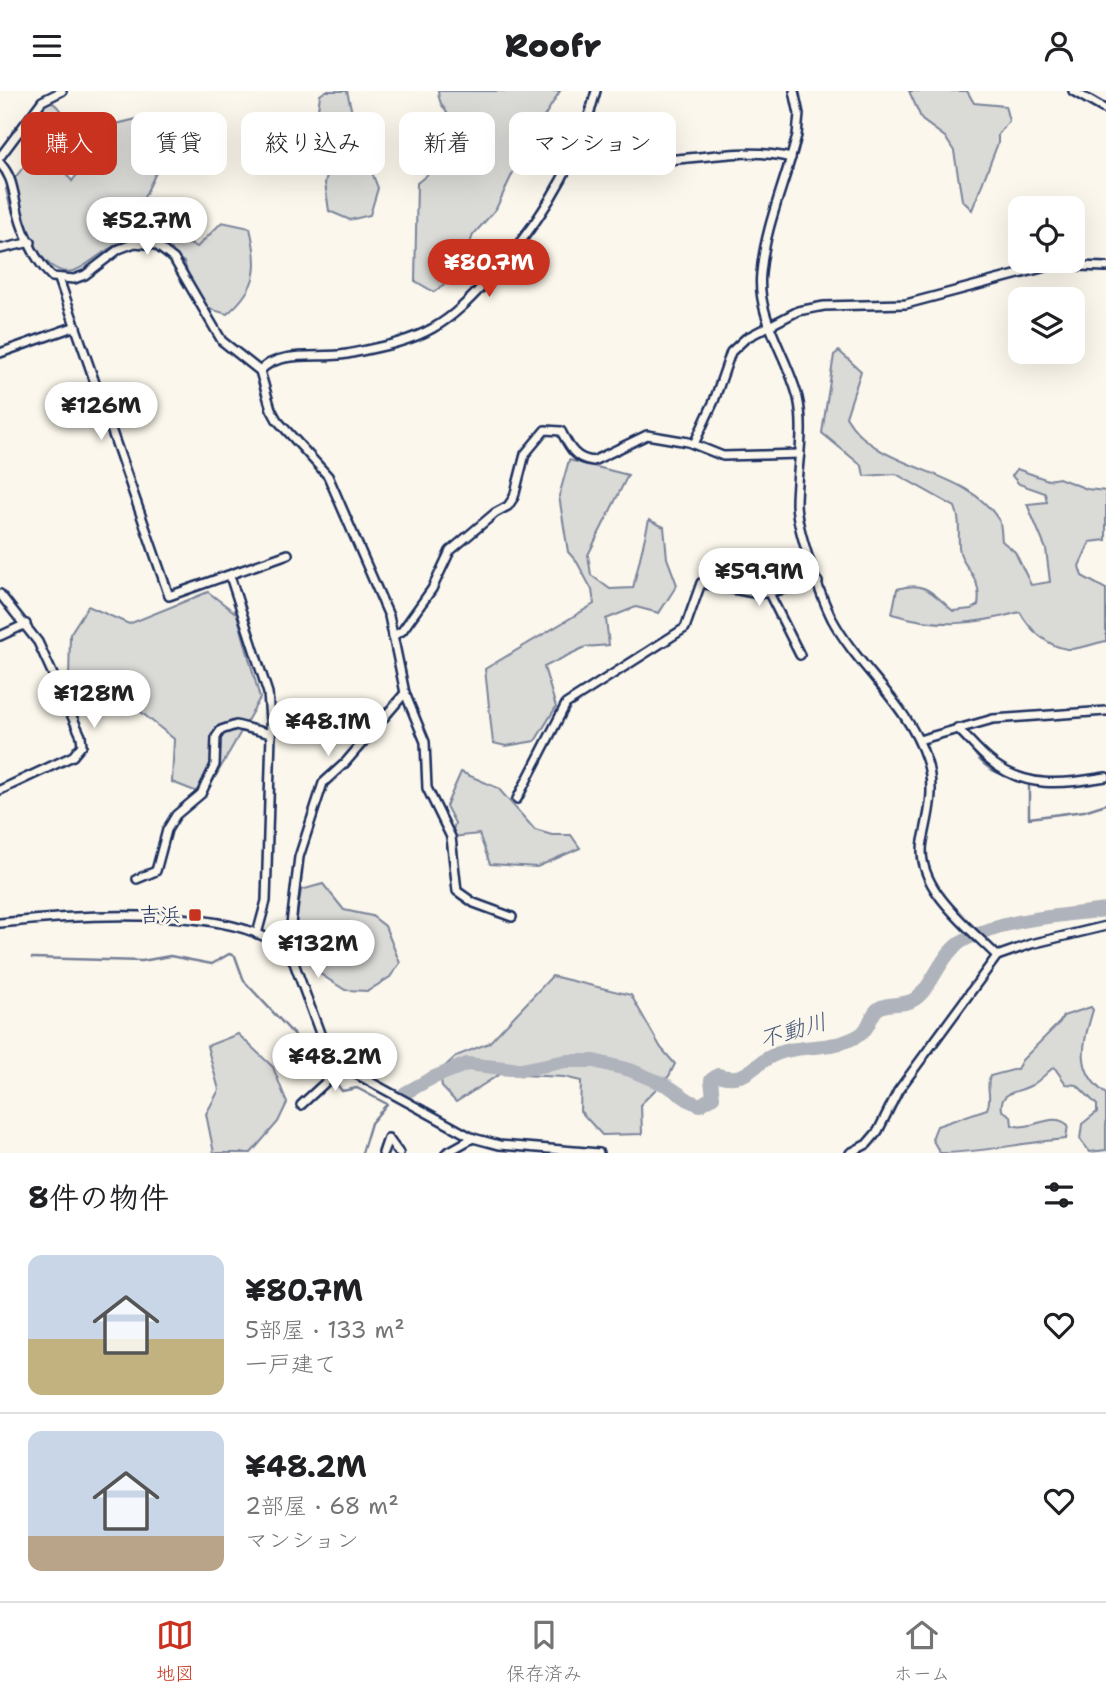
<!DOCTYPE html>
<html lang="ja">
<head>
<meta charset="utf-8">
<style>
	:root { --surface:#fff; --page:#f2f2f2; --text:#202124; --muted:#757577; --line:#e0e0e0; --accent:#c8321e }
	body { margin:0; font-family:"Shantell Sans","Klee One",sans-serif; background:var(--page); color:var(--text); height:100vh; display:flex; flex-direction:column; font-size:26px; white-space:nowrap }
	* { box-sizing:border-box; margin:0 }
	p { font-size:23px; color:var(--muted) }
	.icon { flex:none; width:38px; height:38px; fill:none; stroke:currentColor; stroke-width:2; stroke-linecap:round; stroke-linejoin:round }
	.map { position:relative; height:1062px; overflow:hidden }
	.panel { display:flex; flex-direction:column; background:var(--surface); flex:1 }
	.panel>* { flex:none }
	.hud { position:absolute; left:21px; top:21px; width:700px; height:63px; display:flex; gap:14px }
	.controls { position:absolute; left:1008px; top:105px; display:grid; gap:14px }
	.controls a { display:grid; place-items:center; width:77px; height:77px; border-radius:14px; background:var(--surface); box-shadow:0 7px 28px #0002; font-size:35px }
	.price { position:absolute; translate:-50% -60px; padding:0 16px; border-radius:24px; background:#fff; color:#222; font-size:23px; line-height:46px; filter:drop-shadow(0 2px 4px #0008) }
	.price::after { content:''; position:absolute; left:50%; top:42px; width:21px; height:16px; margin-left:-10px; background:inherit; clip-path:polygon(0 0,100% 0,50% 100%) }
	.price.current { background:var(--accent); color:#fff }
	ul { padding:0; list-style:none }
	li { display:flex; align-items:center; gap:21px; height:175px; padding:0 28px }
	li+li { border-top:2px solid var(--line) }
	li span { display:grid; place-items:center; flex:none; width:196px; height:140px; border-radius:14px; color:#555 }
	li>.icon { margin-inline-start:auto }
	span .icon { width:84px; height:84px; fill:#fffc; stroke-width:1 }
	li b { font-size:30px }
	h2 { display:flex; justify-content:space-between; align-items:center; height:84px; padding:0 28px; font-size:30px }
	.pill { padding:0 24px; border-radius:14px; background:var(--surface); box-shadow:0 7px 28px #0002; font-size:24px; line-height:63px }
	.pill.current { background:var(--accent); color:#fff }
	header { display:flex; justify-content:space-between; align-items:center; height:91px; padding:0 28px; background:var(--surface); font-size:32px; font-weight:800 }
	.dock { display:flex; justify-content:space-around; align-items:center; height:98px; border-top:2px solid var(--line); background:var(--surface); font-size:19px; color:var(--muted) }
	.dock a { display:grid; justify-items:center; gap:4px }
	.dock .current { color:var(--accent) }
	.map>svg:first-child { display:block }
	.green { fill:#dadad7; stroke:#7a849a; stroke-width:2 }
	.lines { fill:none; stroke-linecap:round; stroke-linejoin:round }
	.stream { stroke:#747e96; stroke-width:2.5 }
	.river { stroke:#afb3bb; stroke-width:14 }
	.minor-casing { stroke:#1b2f5e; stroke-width:12 }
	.minor { stroke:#fbf7ec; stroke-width:7 }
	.poi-dot { fill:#c8321e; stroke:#fbf7ec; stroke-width:2.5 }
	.labels { text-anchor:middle; stroke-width:5; stroke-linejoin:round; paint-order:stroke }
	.poi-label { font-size:21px; fill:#1b2f5e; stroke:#fbf7ec; text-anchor:end }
	.water-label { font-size:23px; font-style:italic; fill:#47577a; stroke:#fbf7ec }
</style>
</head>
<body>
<header><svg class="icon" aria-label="menu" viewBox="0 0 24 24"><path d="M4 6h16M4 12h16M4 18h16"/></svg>Roofr<svg class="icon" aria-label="person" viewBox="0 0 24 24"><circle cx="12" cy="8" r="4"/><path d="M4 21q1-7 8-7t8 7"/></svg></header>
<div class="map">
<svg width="1106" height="1062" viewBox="0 0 1106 1062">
	<rect width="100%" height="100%" fill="#fbf7ec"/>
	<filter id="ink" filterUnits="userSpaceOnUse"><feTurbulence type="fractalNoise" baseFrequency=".0143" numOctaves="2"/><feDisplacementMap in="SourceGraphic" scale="14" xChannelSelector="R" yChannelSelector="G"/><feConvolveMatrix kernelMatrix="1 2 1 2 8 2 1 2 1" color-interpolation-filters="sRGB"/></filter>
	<g filter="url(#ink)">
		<!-- green -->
		<g class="green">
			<polygon points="326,0 347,0 357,43 378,97 370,124 350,129 329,120 325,92 333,59 317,26 320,4"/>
			<path d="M 438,0 L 560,0 L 523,60 L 496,118 L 473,144 L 459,183 L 434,201 L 415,190 L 417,92 C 433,80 463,53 451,29 C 445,16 439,15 438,0 Z"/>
			<polygon points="909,0 967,0 974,12 1005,15 1009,30 998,44 998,52 972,119 962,109 954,60 945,46 922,29"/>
			<path d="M 50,9 L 78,35 L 61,76 L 72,90 L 116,33 L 145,26 L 161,50 L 165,63 L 139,117 L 154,139 L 197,156 L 222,131 L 250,137 C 259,175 259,196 227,223 L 199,215 L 184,171 L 147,147 C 140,148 132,148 125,150 C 86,164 71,208 34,156 C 19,135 11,125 6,98 L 37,59 L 25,47 L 37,15 Z"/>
			<path d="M 839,260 L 861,280 L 846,326 C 878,382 965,375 998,428 C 1002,433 1001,444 1002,450 L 1015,461 L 1031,494 L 1050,491 L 1046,458 L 1027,413 L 1047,411 L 1045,402 L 1019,393 L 1012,385 L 1017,378 L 1048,389 L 1059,387 L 1087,398 L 1106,400 L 1106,449 L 1090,451 L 1079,475 L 1082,485 L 1106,498 L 1106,550 C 1095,552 1079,559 1067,558 C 1047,555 1029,538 1020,521 C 973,534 939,537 892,523 L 897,498 C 926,489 933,503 953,520 L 971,518 L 978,514 C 983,484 961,478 959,456 C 958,441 961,431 955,416 L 896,383 L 864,385 L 862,375 L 822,342 L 834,264 Z"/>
			<polygon points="569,369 628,384 588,464 591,484 610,498 633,497 649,429 664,436 667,467 677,494 659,522 636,516 606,528 609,554 585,556 544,576 556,616 535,650 506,655 493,652 485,578 594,513 592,499 577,471 568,461 559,405"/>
			<polygon points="208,501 237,523 260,607 205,704 172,691 174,648 136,617 108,622 78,622 69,590 70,543 88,515 129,533"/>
			<polygon points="461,681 498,697 535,739 552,744 571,744 580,757 537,776 490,773 479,743 451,746 455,732 446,715"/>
			<polygon points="323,793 344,819 372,825 385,835 400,872 390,886 368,900 345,899 314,879 296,832 301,799"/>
			<polygon points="552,885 631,904 661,957 675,973 669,985 641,1013 642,1043 602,1044 580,1020 581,990 564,986 500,983 456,1011 442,996 440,980 456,965 489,952"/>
			<path d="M 1091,916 L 1093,919 C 1083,953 1074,979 1106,1003 L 1106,1059 L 1090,1061 L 1080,1048 L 1082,1033 L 1097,1021 L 1097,1014 L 1077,994 L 1066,993 L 1054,976 C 1046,982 1039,991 1030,995 C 1017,1002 999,1000 1002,1019 L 1011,1025 L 1012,1034 C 1031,1041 1052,1019 1068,1034 L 1066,1048 C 1024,1051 982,1062 940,1062 L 932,1048 L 937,1035 L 987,1018 C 993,1006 985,997 990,985 L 1017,978 L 1022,969 L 1060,931 L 1063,925 Z"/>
			<polygon points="238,943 273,976 287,1012 278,1031 251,1062 214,1062 206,1023 219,999 207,955"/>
		</g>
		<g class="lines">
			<!-- stream -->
			<g class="stream">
				<path d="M 972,657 C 983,681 1006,685 1029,693 L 1029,727 L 1084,720 L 1106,713"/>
				<polyline points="32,867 142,870 170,865 212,873 229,863 235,865 244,890 324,976"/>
				<polyline points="330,984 342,1000 357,997 387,1013 371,1032 362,1062"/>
			</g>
			<!-- river -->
			<path class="river" d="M 405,1002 L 432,987 L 467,973 L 521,979 L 566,970 L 594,970 L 630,979 L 668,995 L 690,1010 L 700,1014 L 713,1006 L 711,989 L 718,984 C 749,994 753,970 779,962 C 804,953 835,960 861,943 C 870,937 870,923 879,917 C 890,910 904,916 915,908 C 935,894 940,861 966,848 C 1008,827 1060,825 1106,819"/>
			<!-- minor casing -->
			<g class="minor-casing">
				<g id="minor">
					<path d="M 794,0 L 799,23 L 797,44 C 786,90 765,135 761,182 C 756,226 788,266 798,307 C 806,342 796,377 796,413 C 797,439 820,504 832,528 C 859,578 908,613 926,668 C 936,697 929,721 923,750 C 914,796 969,836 997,865"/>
					<polyline points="1073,0 1106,19"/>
					<polyline points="0,66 42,10 62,0"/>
					<path d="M 617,66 C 675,78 734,52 791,67"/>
					<path d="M 0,72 C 12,86 12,95 16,112 C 20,136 34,169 52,186 L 74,188 L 85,184 L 119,158 L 135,152 L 156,154 L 174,168 L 222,250 L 260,280 L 271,318 L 277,329 L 328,385 L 389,525 L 405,602 L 425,651 L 427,697 L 451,746 L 457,800 L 474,812 L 512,826"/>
					<polyline points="0,158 31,151"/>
					<polyline points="59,188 169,505 288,463"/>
					<polyline points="0,262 76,235"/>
					<path d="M 260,280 C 279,258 321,268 347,263 C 375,257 407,252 433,237 C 455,225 472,206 489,188 C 539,134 578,71 596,0"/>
					<polyline points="694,353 714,310 731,261 746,247 798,220 824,215 906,213 1053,174 1106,176"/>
					<polyline points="230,485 268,602 271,643 266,810 257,843"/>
					<polyline points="769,502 800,564"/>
					<polyline points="0,503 38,551 81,645 82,654 73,665 0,699"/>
					<polyline points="0,545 26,533"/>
					<path d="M 393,545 L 402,540 L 432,498 L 450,460 L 495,422 L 508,415 L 514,406 L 525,363 L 545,339 L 561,340 C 569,355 574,368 593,370 L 647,344 L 688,351 L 723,365 L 800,363"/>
					<path d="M 957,637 C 968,647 977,659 988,668 C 1024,699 1063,693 1106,686"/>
					<polyline points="919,649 993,628 1106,620"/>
					<polyline points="517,708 566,613 685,537 701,492 759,503 818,491"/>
					<polyline points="137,788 156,780 167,739 176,724 201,703 215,674 216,646 221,639 236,634 271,643"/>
					<path d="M 0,832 C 64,825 255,809 293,869 L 325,956 L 345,977 L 473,1047 L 499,1054 L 599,1062"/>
					<polyline points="286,857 289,850 299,766 323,692 345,672 405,602"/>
					<polyline points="301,1014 327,990 326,970 330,964"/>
					<polyline points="383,1062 388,1047 399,1062"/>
					<polyline points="446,1062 473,1047"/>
					<polyline points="850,1062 867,1053 878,1040 898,1000 997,865 1031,853 1106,835"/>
				</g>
			</g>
			<!-- minor -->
			<use href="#minor" class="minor"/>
		</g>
	</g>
	<!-- markers -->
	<rect class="poi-dot" x="188" y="817" width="14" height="14" rx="3.5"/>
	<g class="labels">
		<!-- poi labels -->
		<g class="poi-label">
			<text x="181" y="831">吉浜</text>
		</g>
		<!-- water labels -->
		<g class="water-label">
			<text transform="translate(793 939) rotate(-16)" y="8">不動川</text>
		</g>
	</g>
</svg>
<div class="controls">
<a><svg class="icon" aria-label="locate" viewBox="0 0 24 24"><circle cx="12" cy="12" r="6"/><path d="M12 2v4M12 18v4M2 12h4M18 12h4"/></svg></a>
<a><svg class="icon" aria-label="layers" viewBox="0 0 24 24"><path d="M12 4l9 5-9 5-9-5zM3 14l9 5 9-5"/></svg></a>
</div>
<b class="price" style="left:147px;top:166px">¥52.7M</b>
<b class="price current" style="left:489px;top:208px">¥80.7M</b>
<b class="price" style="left:101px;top:351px">¥126M</b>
<b class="price" style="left:759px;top:517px">¥59.9M</b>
<b class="price" style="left:94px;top:639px">¥128M</b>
<b class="price" style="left:328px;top:667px">¥48.1M</b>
<b class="price" style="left:318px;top:889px">¥132M</b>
<b class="price" style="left:335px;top:1002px">¥48.2M</b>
<div class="hud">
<a class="pill current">購入</a>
<a class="pill">賃貸</a>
<a class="pill">絞り込み</a>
<a class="pill">新着</a>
<a class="pill">マンション</a>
</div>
</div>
<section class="panel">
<h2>8件の物件<svg class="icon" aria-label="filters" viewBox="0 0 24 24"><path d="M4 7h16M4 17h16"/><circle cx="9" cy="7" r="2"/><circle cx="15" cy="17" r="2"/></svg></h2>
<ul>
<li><span style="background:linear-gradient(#c9d6e8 60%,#c2b280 0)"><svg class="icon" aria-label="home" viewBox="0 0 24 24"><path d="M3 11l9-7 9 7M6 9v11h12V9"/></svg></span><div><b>¥80.7M</b><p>5部屋 · 133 m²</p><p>一戸建て</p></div><svg class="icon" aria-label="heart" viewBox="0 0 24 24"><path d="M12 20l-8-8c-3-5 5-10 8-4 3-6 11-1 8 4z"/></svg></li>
<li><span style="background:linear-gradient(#c9d6e8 75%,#b9a48a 0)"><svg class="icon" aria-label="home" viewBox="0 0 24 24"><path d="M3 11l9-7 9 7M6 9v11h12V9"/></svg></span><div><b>¥48.2M</b><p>2部屋 · 68 m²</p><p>マンション</p></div><svg class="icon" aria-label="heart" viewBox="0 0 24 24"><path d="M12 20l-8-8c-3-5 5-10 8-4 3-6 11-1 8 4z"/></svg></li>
</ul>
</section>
<nav class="dock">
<a class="current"><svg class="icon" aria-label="map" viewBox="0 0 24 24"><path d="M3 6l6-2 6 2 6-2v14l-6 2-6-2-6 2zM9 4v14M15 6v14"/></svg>地図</a>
<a><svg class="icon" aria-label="saved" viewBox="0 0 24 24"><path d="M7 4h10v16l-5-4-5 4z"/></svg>保存済み</a>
<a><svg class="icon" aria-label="home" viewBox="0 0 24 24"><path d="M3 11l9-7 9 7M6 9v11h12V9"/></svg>ホーム</a>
</nav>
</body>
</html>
